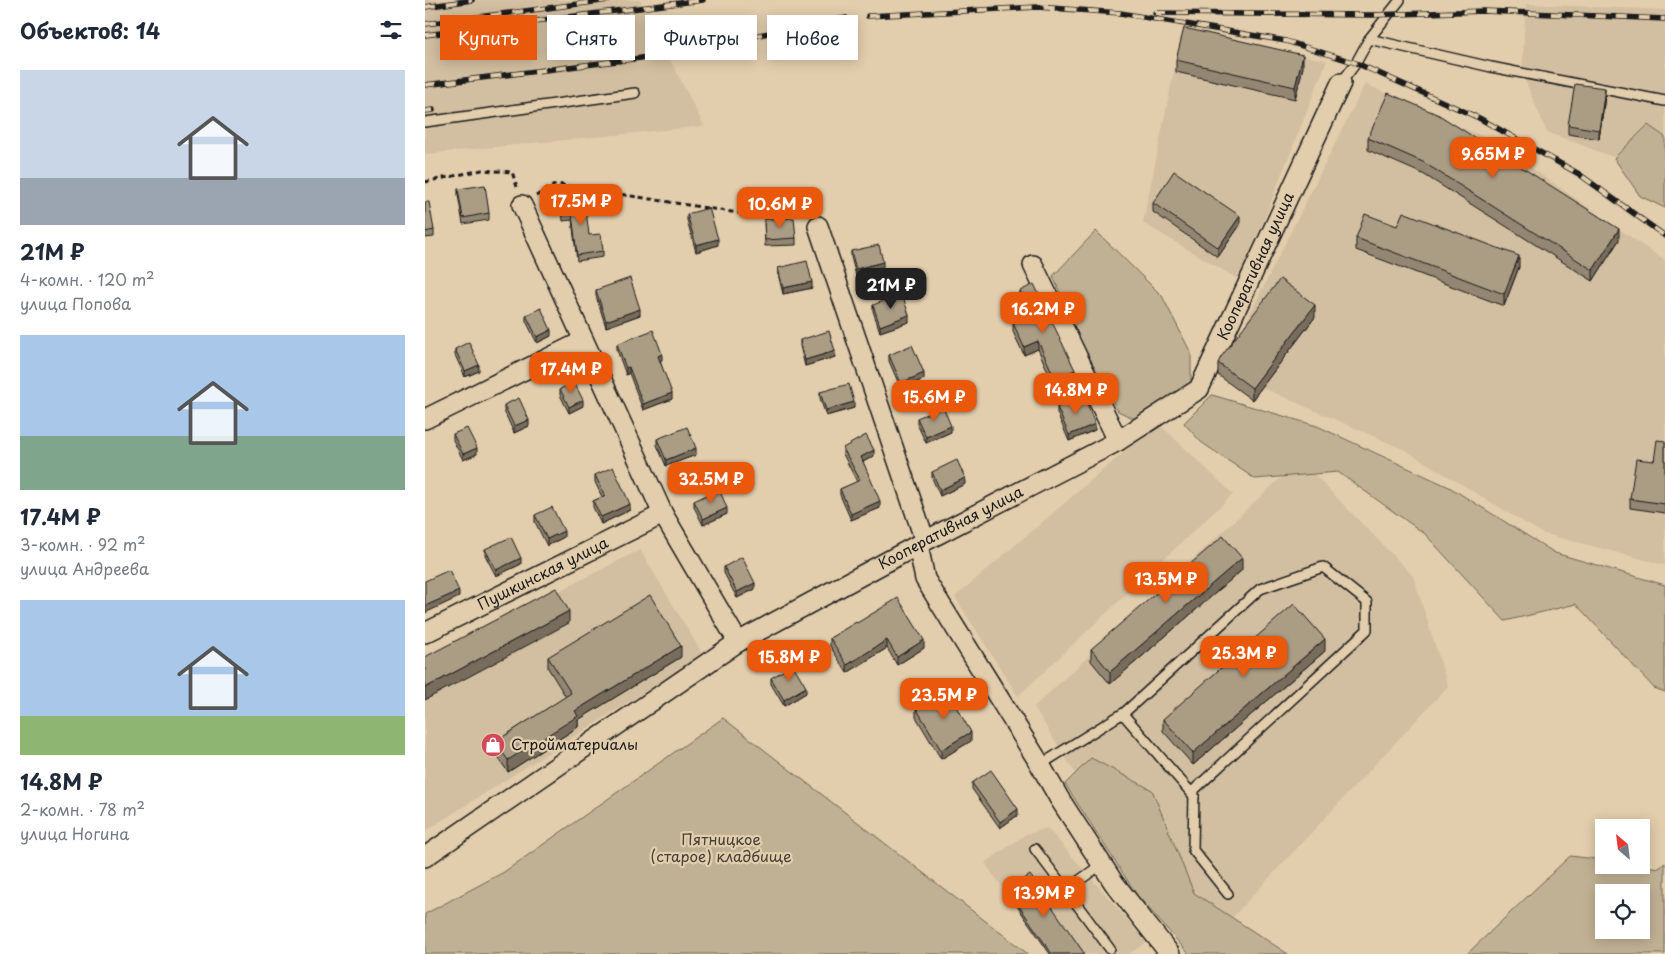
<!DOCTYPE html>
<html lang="ru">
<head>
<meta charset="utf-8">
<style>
	:root { --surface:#fff; --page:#f2f2f3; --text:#1f2937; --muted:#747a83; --accent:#ea580c }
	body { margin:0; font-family:"Playpen Sans",sans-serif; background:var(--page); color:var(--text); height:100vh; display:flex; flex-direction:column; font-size:19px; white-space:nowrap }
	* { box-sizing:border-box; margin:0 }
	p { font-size:16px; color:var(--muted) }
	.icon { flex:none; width:28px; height:28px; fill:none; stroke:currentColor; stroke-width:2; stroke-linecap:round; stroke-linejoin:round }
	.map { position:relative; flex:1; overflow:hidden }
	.sheet { display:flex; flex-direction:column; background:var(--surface); width:425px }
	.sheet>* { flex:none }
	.guide { position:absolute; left:15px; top:15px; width:475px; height:45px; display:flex; gap:10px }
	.needle { width:32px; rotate:332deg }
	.tools { position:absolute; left:1170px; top:819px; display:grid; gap:10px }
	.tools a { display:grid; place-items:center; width:55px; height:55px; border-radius:0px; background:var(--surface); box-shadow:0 2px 12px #0003; font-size:25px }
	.price { position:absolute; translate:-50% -42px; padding:0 11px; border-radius:10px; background:var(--accent); color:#fff; font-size:16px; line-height:32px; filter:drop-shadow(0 1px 2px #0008) }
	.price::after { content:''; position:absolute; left:50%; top:30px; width:15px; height:11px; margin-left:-8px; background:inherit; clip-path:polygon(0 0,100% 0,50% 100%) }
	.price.on { background:#222; color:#fff }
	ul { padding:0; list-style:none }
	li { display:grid; align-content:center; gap:10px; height:265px; padding:0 20px }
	li span { display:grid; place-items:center; height:155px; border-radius:0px; color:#555 }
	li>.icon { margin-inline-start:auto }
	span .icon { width:90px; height:90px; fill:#fffc; stroke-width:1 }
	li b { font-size:21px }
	h2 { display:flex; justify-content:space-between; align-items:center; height:60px; padding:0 20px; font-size:21px }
	.chip { padding:0 18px; border-radius:0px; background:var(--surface); box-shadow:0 2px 12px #0003; font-size:18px; line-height:45px }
	.chip.on { background:var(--accent); color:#fff }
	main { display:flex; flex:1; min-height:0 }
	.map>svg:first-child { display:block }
	.built { fill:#d2bea0 }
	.green { fill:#c1b194; stroke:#6e6658; fill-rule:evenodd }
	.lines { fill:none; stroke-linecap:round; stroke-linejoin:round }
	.lane-casing { stroke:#1c1c1c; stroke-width:12 }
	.street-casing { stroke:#1c1c1c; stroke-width:22 }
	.path { stroke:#1c1c1c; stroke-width:3; stroke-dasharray:5 4; stroke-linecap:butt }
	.lane { stroke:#e2cdac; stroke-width:9 }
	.street { stroke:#e2cdac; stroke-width:19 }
	.rail-casing { stroke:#1c1c1c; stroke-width:5.5 }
	.rail { stroke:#e2cdac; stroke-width:4; stroke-dasharray:11; stroke-linecap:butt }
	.wall { fill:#938672; stroke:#1c1c1c }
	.shaded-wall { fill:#786d5c; stroke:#1c1c1c }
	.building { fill:#ab9c84; stroke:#1c1c1c }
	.labels { text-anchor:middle; stroke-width:4.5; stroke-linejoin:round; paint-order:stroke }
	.street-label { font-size:15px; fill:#1c1c1c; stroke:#e2cdac }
	.poi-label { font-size:15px; fill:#1c1c1c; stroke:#e2cdac; text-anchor:start }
	.park-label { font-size:15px; fill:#45413a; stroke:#e2cdac }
</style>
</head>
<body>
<main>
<section class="sheet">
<h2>Объектов: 14<svg class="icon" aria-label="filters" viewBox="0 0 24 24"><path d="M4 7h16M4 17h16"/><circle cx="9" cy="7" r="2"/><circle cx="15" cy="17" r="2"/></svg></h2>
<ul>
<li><span style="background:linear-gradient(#c9d6e8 70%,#9aa5b1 0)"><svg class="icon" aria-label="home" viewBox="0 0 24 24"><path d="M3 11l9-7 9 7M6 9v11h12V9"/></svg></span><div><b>21M ₽</b><p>4-комн. · 120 m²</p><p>улица Попова</p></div></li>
<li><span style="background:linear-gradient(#a9c7e8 65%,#7fa58c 0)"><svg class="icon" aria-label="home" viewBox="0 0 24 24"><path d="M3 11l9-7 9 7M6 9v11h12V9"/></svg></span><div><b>17.4M ₽</b><p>3-комн. · 92 m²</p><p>улица Андреева</p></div></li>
<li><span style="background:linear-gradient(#a9c7e8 75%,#8fb573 0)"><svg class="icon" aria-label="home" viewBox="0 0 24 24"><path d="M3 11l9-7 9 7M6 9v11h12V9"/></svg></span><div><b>14.8M ₽</b><p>2-комн. · 78 m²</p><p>улица Ногина</p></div></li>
</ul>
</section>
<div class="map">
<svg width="1240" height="954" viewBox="0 0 1240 954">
	<rect width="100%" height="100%" fill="#e2cdac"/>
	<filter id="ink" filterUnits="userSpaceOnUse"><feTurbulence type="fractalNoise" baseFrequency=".02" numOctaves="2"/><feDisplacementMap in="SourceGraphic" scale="10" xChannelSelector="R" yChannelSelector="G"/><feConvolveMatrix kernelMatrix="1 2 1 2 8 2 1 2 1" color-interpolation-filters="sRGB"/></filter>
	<g filter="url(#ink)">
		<!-- built -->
		<g class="built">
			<polygon points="0,0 215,0 279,126 0,154"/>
			<polygon points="1101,4 1240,10 1240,169 1225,171 1122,132 1097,73"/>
			<polygon points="756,37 902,60 815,280 718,223"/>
			<polygon points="940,84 1069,142 1240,261 1240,565 1117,533 980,450 797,370"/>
			<polygon points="733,423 808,494 593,696 530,597"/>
			<polygon points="875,460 988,576 1023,686 773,954 763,954 609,707"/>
			<polygon points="215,550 278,655 0,831 0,659"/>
			<polygon points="622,828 722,942 704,954 625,954 560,863 600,835"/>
		</g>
		<!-- green -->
		<g class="green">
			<polygon points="1223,125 1240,137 1240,208 1215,196 1189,158"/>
			<polygon points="671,231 737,296 766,353 766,386 710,419 693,411 654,338 628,276"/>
			<polygon points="787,395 892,426 1024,487 1130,553 1240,585 1240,692 1229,688 1151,604 1080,621 1000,534 913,472 830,479 776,442 759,423"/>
			<polygon points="298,718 603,954 0,954 0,914 79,872"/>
			<polygon points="666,758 727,790 769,893 863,954 764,954 712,895 640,784"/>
			<path d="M 1145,856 L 1179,860 L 1179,865 L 1214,865 L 1234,868 L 1240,863 L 1240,954 L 1042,954 ZM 1179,892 L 1216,892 L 1216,930 L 1179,930 Z"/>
		</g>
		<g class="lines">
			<!-- lane casing -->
			<g class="lane-casing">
				<g id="lane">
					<polyline points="944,39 1066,67 1240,101"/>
					<polyline points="916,83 931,63 944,39 975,0"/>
					<polyline points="0,122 210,93"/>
					<polyline points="698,714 769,796"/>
					<polyline points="615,765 700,712 835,589 898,567 942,602 942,630 769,790 768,850 803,894"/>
					<polyline points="610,849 641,890"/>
					<polyline points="677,864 641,890 685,949"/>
				</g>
			</g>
			<!-- street casing -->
			<g class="street-casing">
				<g id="street">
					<polyline points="97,205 238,514 313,642"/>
					<polyline points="393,226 500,541"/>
					<polyline points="608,265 693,441"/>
					<polyline points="0,419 158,341"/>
					<polyline points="493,545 500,579 613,761 634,798 689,883 745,954"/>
					<path id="s1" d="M 0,633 L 238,514"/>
					<path id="s2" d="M 0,857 L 313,642 L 500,541 L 693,441 L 774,389 L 916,83"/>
				</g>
			</g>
			<!-- path -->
			<g class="path">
				<polyline points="0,182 57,170 87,172 93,190"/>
				<polyline points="111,196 131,184 351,219"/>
			</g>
			<!-- lane -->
			<use href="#lane" class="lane"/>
			<!-- street -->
			<use href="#street" class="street"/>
			<!-- rail casing -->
			<g class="rail-casing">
				<g id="rail">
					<polyline points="0,7 47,0"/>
					<polyline points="730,13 947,15 1059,11 1240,19"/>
					<polyline points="443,16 612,7 695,13 861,41 931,63 1054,118 1154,174 1240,236"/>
					<polyline points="0,24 184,0"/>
					<polyline points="0,35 278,0"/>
					<polyline points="0,85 216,58 421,18"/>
					<polyline points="0,111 8,110"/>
				</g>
			</g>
			<!-- rail -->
			<use href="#rail" class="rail"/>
		</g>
		<!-- wall -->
		<g class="wall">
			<polygon points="751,60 878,67 870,99 751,72"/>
			<polygon points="1180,97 1174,139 1143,134 1143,125"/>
			<polygon points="943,138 1194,240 1168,281 998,174 943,150"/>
			<polygon points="33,189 64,213 64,220 38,224 33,195"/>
			<polygon points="136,198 164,235 178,251 178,257 152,261 147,220 138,221"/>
			<polygon points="0,202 9,230 9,237 0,238"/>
			<polygon points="728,203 815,225 793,257 728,212"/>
			<polygon points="262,214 293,245 271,252 262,220"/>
			<polygon points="339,219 371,238 371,245 340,246"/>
			<polygon points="972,226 1094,267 1079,306 931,250 931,238"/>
			<polygon points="426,251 458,268 431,276 426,257"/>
			<polygon points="353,268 387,288 358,294 353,274"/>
			<polygon points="171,290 215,315 181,327 171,296"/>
			<polygon points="595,291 650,379 630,388 613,349 599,355 588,332 588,323 603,317 595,299"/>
			<polygon points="448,305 484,322 455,332 448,311"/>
			<polygon points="101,315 126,336 112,343 101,321"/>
			<polygon points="890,317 827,400 793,375 793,363"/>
			<polygon points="375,340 410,357 380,366 375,346"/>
			<polygon points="192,344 237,360 235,361 247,399 218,410 204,373 201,375 192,350"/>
			<polygon points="30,349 54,371 40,377 30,355"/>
			<polygon points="464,355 499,379 476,389 464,361"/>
			<polygon points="135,389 158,406 144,413 135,395"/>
			<polygon points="395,392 429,408 401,416 395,398"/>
			<polygon points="79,405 104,426 89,433 79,411"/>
			<polygon points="632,407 670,430 644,441 632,413"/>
			<polygon points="492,418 526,432 501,443 492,424"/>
			<polygon points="28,434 52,454 38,460 28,440"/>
			<polygon points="232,439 271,455 241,466 232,445"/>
			<polygon points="1240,441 1240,513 1205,508 1205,499"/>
			<polygon points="418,448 449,456 438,462 455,508 426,520 415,495 415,489 432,482 418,454"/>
			<polygon points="507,472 540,484 515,496 507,478"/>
			<polygon points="170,475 205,510 176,524 168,507 168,501 177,497 170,482"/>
			<polygon points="269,501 302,514 278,525 269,507"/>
			<polygon points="110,515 139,537 122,546 110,522"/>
			<polygon points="60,549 96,564 71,576 60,555"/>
			<polygon points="299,567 330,589 312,598 299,573"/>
			<polygon points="817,570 685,684 666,661 666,649"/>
			<polygon points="432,623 499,648 472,665 462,648 422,673 405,646 405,638"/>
			<polygon points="900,651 768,765 738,731 738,719"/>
			<polygon points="123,657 256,657 153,720 153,727 83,772 70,753 70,742 141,697 123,668"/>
			<polygon points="346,678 381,693 359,706 346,684"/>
			<polygon points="491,708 546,741 516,759 491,717"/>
			<polygon points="547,783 593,815 575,828 547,789"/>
			<polygon points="583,890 659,954 625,954 583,893"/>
		</g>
		<!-- shaded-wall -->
		<g class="shaded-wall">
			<polygon points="878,55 878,67 870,99 870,87"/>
			<polygon points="1180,88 1180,97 1174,139 1174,130"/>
			<polygon points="815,216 815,225 793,257 793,248"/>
			<polygon points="1194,229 1194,240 1168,281 1168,270"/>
			<polygon points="293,239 293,245 271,252 271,245"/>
			<polygon points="1094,256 1094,267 1079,306 1079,294"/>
			<polygon points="458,262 458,268 431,276 431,269"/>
			<polygon points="387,282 387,288 358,294 358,288"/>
			<polygon points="890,305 890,317 827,400 827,388"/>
			<polygon points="215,309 215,315 181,327 181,321"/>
			<polygon points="484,315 484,322 455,332 455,326"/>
			<polygon points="126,330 126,336 112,343 112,337"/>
			<polygon points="613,341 613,349 599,355 599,347"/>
			<polygon points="410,351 410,357 380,366 380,360"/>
			<polygon points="237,354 237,360 233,362 233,356"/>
			<polygon points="54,365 54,371 40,377 40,371"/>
			<polygon points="204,367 204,373 201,375 201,368"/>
			<polygon points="650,370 650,379 630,388 630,379"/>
			<polygon points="499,373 499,379 476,389 476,383"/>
			<polygon points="247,393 247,399 218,410 218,404"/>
			<polygon points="158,400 158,406 144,413 144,407"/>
			<polygon points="429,402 429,408 401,416 401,410"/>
			<polygon points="104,420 104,426 89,433 89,426"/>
			<polygon points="670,424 670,430 644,441 644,435"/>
			<polygon points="526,426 526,432 501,443 501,437"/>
			<polygon points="52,448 52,454 38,460 38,454"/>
			<polygon points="271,448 271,455 241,466 241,460"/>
			<polygon points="449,450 449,456 436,463 436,457"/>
			<polygon points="540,478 540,484 515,496 515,490"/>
			<polygon points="455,501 455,508 426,520 426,514"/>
			<polygon points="205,504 205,510 176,524 176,517"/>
			<polygon points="302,508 302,514 278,525 278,519"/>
			<polygon points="139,531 139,537 122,546 122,539"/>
			<polygon points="96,558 96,564 71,576 71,570"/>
			<polygon points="817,558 817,570 685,684 685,672"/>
			<polygon points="330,583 330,589 312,598 312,592"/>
			<polygon points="34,591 34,597 0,613 0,606"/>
			<polygon points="144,611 144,623 0,700 0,688"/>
			<polygon points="900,639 900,651 768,765 768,753"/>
			<polygon points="462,640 462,648 422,673 422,665"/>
			<polygon points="499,640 499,648 472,665 472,657"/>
			<polygon points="256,646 256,657 153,720 153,727 83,772 83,760 150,711"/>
			<polygon points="381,687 381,693 359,706 359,700"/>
			<polygon points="546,732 546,741 516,759 516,750"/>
			<polygon points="593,809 593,815 575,828 575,822"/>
		</g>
		<!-- building -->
		<g class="building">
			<polygon points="759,28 878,55 870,87 751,60"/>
			<polygon points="1150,84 1180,88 1174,130 1143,125"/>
			<polygon points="963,93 1014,115 1194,229 1168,270 998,162 943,138"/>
			<polygon points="749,171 815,216 793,248 728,203"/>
			<polygon points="60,185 64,213 38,218 33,189"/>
			<polygon points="159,195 164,235 176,234 178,251 152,255 147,214 138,215 136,198"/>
			<polygon points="0,202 4,202 9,230 0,232"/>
			<polygon points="284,208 293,239 271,245 262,214"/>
			<polygon points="978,212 1094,256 1079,294 931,238 940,214 972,226"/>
			<polygon points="369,218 371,238 340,240 339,219"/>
			<polygon points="454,245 458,262 431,269 426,251"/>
			<polygon points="382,261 387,282 358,288 353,268"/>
			<polygon points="205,278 215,309 181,321 171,290"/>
			<polygon points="855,279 890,305 827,388 793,363 796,357"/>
			<polygon points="609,284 650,370 630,379 613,341 599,347 588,323 606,315 595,291"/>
			<polygon points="477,294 484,315 455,326 448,305"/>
			<polygon points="116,308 126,330 112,337 101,315"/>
			<polygon points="228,330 237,354 233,356 247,393 218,404 204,367 201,368 192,344"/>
			<polygon points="404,331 410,351 380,360 375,340"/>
			<polygon points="44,342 54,365 40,371 30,349"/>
			<polygon points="487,345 499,373 476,383 464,355"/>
			<polygon points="149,382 158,400 144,407 135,389"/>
			<polygon points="424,384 429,402 401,410 395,392"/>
			<polygon points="659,396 670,424 644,435 632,407"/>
			<polygon points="94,398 104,420 89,426 79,405"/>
			<polygon points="518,407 526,426 501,437 492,418"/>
			<polygon points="262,427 271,448 241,460 232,439"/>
			<polygon points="42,428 52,448 38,454 28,434"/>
			<polygon points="441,435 449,450 436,457 455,501 426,514 415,489 435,480 418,448"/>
			<polygon points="1232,440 1240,441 1240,504 1205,499 1211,459 1229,461"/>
			<polygon points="532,460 540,478 515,490 507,472"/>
			<polygon points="188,467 205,504 176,517 168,501 180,496 170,475"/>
			<polygon points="294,489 302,508 278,519 269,501"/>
			<polygon points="127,507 139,531 122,539 110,515"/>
			<polygon points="798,536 817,558 685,672 666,649"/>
			<polygon points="86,537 96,558 71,570 60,549"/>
			<polygon points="317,557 330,583 312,592 299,567"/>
			<polygon points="24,570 34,591 0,606 0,581"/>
			<polygon points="131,588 144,611 0,688 0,657"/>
			<polygon points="225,595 256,646 150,711 153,716 83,760 70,742 146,693 123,657"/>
			<polygon points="473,598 499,640 472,657 462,640 422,665 405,638 431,622 432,623"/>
			<polygon points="869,604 900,639 768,753 738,719"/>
			<polygon points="368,665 381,687 359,700 346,678"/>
			<polygon points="521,690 546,732 516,750 491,708"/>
			<polygon points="566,770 593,809 575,822 547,783"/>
			<polygon points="605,875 659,953 658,954 627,954 583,890"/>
		</g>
	</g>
	<!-- icons -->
	<defs>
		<g id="shop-disc" transform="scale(1.25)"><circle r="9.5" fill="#d1495b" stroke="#e2cdac"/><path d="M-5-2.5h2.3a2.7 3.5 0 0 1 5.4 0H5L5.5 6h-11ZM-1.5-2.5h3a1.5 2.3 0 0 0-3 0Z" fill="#fff"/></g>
	</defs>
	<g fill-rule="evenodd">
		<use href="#shop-disc" x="68" y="745"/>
	</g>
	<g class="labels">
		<!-- street labels -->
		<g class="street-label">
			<text dy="5" stroke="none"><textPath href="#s2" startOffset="1041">Кооперативная улица</textPath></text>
			<text dy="5" stroke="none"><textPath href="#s2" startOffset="621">Кооперативная улица</textPath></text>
			<text dy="5" stroke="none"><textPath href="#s1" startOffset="132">Пушкинская улица</textPath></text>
		</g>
		<!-- poi labels -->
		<g class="poi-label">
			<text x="86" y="750">Стройматериалы</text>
		</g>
		<!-- park labels -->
		<g class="park-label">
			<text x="296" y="845">Пятницкое<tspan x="296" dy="17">(старое) кладбище</tspan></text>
		</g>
	</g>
</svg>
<div class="tools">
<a><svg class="needle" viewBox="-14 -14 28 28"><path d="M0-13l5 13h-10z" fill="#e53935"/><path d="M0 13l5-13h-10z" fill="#747a83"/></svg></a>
<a><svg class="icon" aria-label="locate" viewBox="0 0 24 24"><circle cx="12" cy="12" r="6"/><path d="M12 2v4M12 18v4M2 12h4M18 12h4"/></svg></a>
</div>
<b class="price" style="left:1068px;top:179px">9.65M ₽</b>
<b class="price" style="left:156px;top:226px">17.5M ₽</b>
<b class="price" style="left:355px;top:229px">10.6M ₽</b>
<b class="price on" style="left:466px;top:310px">21M ₽</b>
<b class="price" style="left:618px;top:334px">16.2M ₽</b>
<b class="price" style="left:146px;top:394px">17.4M ₽</b>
<b class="price" style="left:651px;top:415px">14.8M ₽</b>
<b class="price" style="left:509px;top:422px">15.6M ₽</b>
<b class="price" style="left:286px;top:504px">32.5M ₽</b>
<b class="price" style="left:741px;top:604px">13.5M ₽</b>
<b class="price" style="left:819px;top:678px">25.3M ₽</b>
<b class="price" style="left:364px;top:682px">15.8M ₽</b>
<b class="price" style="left:519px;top:720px">23.5M ₽</b>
<b class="price" style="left:619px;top:918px">13.9M ₽</b>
<div class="guide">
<a class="chip on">Купить</a>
<a class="chip">Снять</a>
<a class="chip">Фильтры</a>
<a class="chip">Новое</a>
</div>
</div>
</main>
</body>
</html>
